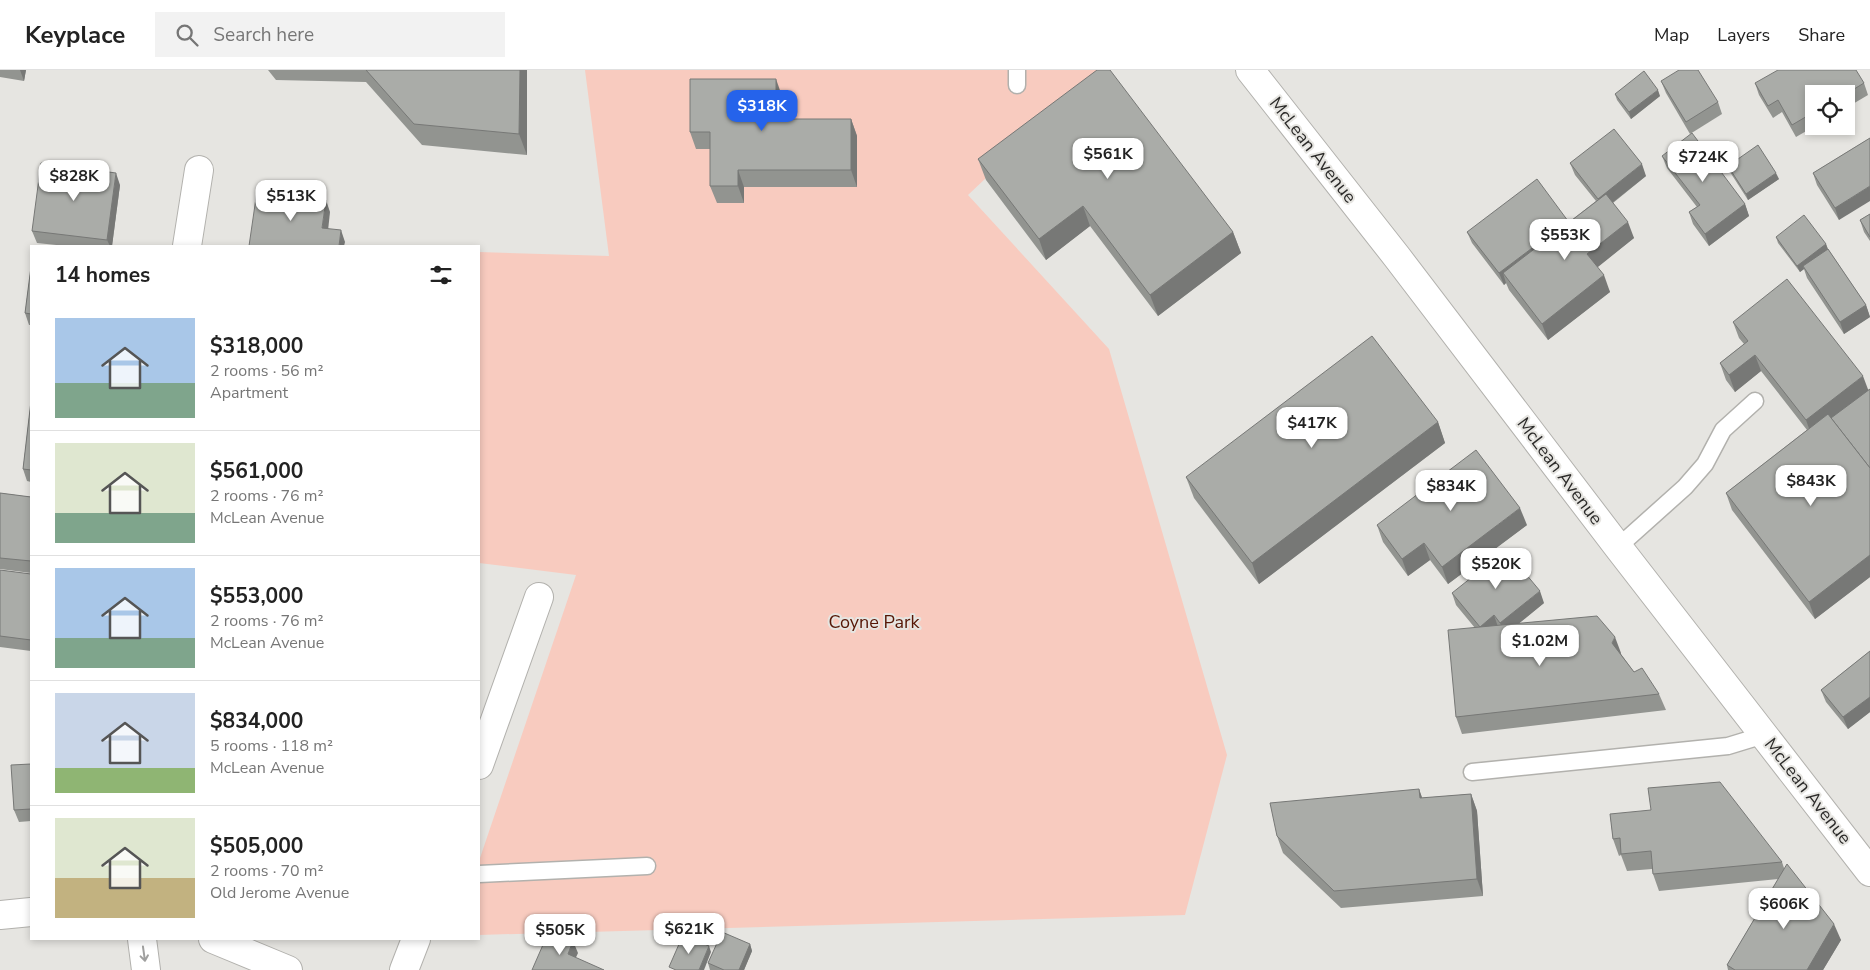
<!DOCTYPE html>
<html lang="en">
<head>
<meta charset="utf-8">
<style>
	:root { --surface:#fff; --page:#f2f2f2; --text:#222; --muted:#767676; --line:#e0e0e0; --accent:#2563eb }
	body { margin:0; font-family:"Nunito Sans",sans-serif; background:var(--page); color:var(--text); height:100vh; display:flex; flex-direction:column; font-size:19px; white-space:nowrap }
	* { box-sizing:border-box; margin:0 }
	p { font-size:16px; color:var(--muted) }
	.icon { flex:none; width:28px; height:28px; fill:none; stroke:currentColor; stroke-width:2; stroke-linecap:round; stroke-linejoin:round }
	.map { position:relative; flex:1; overflow:hidden }
	.details { position:absolute; left:30px; top:175px; width:450px; height:695px; display:flex; flex-direction:column; background:var(--surface); border-radius:0px; box-shadow:0 2px 8px #0003 }
	.details>* { flex:none }
	.buttons { position:absolute; left:1805px; top:15px; display:grid; gap:10px }
	.buttons a { display:grid; place-items:center; width:50px; height:50px; border-radius:0px; background:var(--surface); box-shadow:0 2px 8px #0003; font-size:25px }
	.price { position:absolute; translate:-50% -42px; padding:0 11px; border-radius:10px; background:#fff; color:#222; font-size:16px; line-height:32px; filter:drop-shadow(0 1px 2px #0008) }
	.price::after { content:''; position:absolute; left:50%; top:30px; width:15px; height:11px; margin-left:-8px; background:inherit; clip-path:polygon(0 0,100% 0,50% 100%) }
	.price.selected { background:var(--accent); color:#fff }
	ul { padding:0; list-style:none }
	li { display:flex; align-items:center; gap:15px; height:125px; padding:0 25px }
	li+li { border-top:1px solid var(--line) }
	li span { display:grid; place-items:center; flex:none; width:140px; height:100px; border-radius:0px; color:#555 }
	li>.icon { margin-inline-start:auto }
	span .icon { width:60px; height:60px; fill:#fffc; stroke-width:1 }
	li b { font-size:21px }
	h2 { display:flex; justify-content:space-between; align-items:center; height:60px; padding:0 25px; font-size:21px }
	header { display:flex; align-items:center; gap:30px; box-sizing:border-box; height:70px; padding:0 25px; background:var(--surface); border-bottom:1px solid var(--line) }
	header strong { font-size:24px }
	nav { display:flex; gap:28px; margin-inline-start:auto; font-size:18px }
	.search { width:350px; height:45px; background:var(--page); display:flex; align-items:center; gap:12px; box-sizing:border-box; padding:0 18px; border-radius:0px; color:var(--muted); font-size:19px }
	.map>svg:first-child { display:block }
	.park { fill:#f8cbbf }
	.lines { fill:none; stroke-linecap:round; stroke-linejoin:round }
	.service-casing { stroke:#b2b1ad; stroke-width:19 }
	.minor-casing { stroke:#b2b1ad; stroke-width:30 }
	.tertiary-casing { stroke:#b2b1ad; stroke-width:30 }
	.service { stroke:#fff; stroke-width:16 }
	.minor { stroke:#fff; stroke-width:28 }
	.tertiary { stroke:#fff; stroke-width:28 }
	.wall { fill:#929490 }
	.shaded-wall { fill:#777876 }
	.building { fill:#aaaca8; stroke:#777876 }
	.oneway { stroke:#a0a09f }
	.labels { text-anchor:middle; stroke-width:4; stroke-linejoin:round; paint-order:stroke }
	.street-label { font-size:18px; fill:#2c2b2a; stroke:#e6e5e1 }
	.park-label { font-size:18px; fill:#561605; stroke:#e6e5e1 }
</style>
</head>
<body>
<header>
<strong>Keyplace</strong>
<div class="search"><svg class="icon" aria-label="search" viewBox="0 0 24 24"><circle cx="10" cy="10" r="6"/><path d="M15 15l6 6"/></svg>Search here</div>
<nav><a>Map</a><a>Layers</a><a>Share</a></nav>
</header>
<div class="map">
<svg width="1870" height="900" viewBox="0 0 1870 900">
	<rect width="100%" height="100%" fill="#e6e5e1"/>
	<!-- park -->
	<polygon class="park" points="585,0 1100,0 968,125 1109,279 1227,685 1185,845 479,865 479,791 576,505 479,493 479,182 609,186"/>
	<g class="lines">
		<!-- service casing -->
		<g class="service-casing">
			<g id="service">
				<polyline points="1017,0 1017,15"/>
				<polyline points="1618,477 1685,417 1705,394 1723,360 1755,331"/>
				<polyline points="1472,702 1728,676 1764,665"/>
				<polyline points="479,804 647,796"/>
			</g>
		</g>
		<!-- minor casing -->
		<g class="minor-casing">
			<g id="minor">
				<polyline points="187,176 199,100"/>
				<polyline points="479,695 539,527"/>
				<polyline points="0,845 31,842"/>
				<polyline points="142,869 146,900"/>
				<polyline points="213,869 288,900"/>
				<polyline points="404,900 416,869"/>
			</g>
		</g>
		<!-- tertiary casing -->
		<g class="tertiary-casing">
			<polyline id="tertiary" points="1250,0 1397,187 1618,477 1870,802"/>
		</g>
		<!-- service -->
		<use href="#service" class="service"/>
		<!-- minor -->
		<use href="#minor" class="minor"/>
		<!-- tertiary -->
		<use href="#tertiary" class="tertiary"/>
	</g>
	<!-- wall -->
	<g class="wall">
		<polygon points="0,0 26,0 24,11 0,7"/>
		<polygon points="268,0 527,0 527,85 422,75 366,12 276,10"/>
		<polygon points="1661,11 1718,32 1722,44 1690,64 1666,23"/>
		<polygon points="1755,13 1864,13 1868,25 1846,38 1846,24 1814,24 1814,56 1815,56 1796,67 1782,42 1773,48 1759,25"/>
		<polygon points="1615,24 1660,26 1631,49 1617,30"/>
		<polygon points="782,26 782,49 851,49 857,66 857,117 744,117 744,133 717,133 710,116 710,79 696,79 690,62"/>
		<polygon points="1870,68 1839,150 1817,115 1813,103"/>
		<polygon points="1662,86 1745,134 1749,146 1709,176 1693,154 1689,142 1697,137 1667,98"/>
		<polygon points="978,89 1233,162 1241,183 1158,246 1090,156 1046,190 986,110"/>
		<polygon points="1570,93 1646,106 1613,133 1634,168 1597,197 1610,222 1548,270 1509,220 1506,213 1504,215 1472,173 1467,162 1568,151 1569,152 1596,131 1575,105"/>
		<polygon points="1728,96 1779,109 1748,130 1730,102"/>
		<polygon points="120,115 112,176 66,176 37,173 32,161"/>
		<polygon points="1870,144 1870,171 1864,162 1860,150"/>
		<polygon points="1776,167 1826,174 1828,179 1866,235 1870,247 1844,264 1807,208 1804,199 1800,202 1778,173"/>
		<polygon points="31,197 31,255 29,255 25,243"/>
		<polygon points="1733,252 1869,320 1870,319 1870,507 1815,549 1732,440 1726,423 1807,360 1761,301 1735,322 1726,310 1720,293 1744,274 1739,268"/>
		<polygon points="31,331 31,412 27,411 23,399"/>
		<polygon points="1438,352 1445,373 1259,514 1194,428 1186,407"/>
		<polygon points="0,423 31,427 31,503 0,499"/>
		<polygon points="1377,455 1527,455 1448,514 1430,490 1408,506 1383,472"/>
		<polygon points="0,500 31,504 31,581 0,577"/>
		<polygon points="1452,523 1544,533 1519,553 1621,583 1621,584 1634,602 1659,624 1666,640 1462,664 1456,647 1475,558 1456,535"/>
		<polygon points="1870,581 1870,642 1848,659 1826,632 1821,620"/>
		<polygon points="31,694 31,751 19,752 14,740"/>
		<polygon points="1419,719 1422,728 1471,724 1477,741 1483,826 1341,838 1283,783 1277,766"/>
		<polygon points="1610,744 1782,792 1784,798 1841,870 1823,900 1728,900 1727,895 1778,809 1659,821 1653,804 1652,799 1627,801 1621,785 1619,786 1613,769"/>
		<polygon points="750,874 752,881 744,900 710,900 708,893"/>
	</g>
	<!-- shaded-wall -->
	<g class="shaded-wall">
		<polygon points="20,0 26,0 24,11"/>
		<polygon points="520,0 527,0 527,85 519,64"/>
		<polygon points="776,9 782,26 782,66 776,49"/>
		<polygon points="1658,20 1660,26 1631,49 1629,42"/>
		<polygon points="851,49 857,66 857,117 851,100"/>
		<polygon points="1642,94 1646,106 1603,140 1598,129"/>
		<polygon points="738,100 744,117 744,133 738,116"/>
		<polygon points="116,103 120,115 112,176 110,176 107,170"/>
		<polygon points="1776,103 1779,109 1748,130 1746,124"/>
		<polygon points="1870,116 1870,131 1839,150 1835,138"/>
		<polygon points="326,130 330,142 327,170 322,158"/>
		<polygon points="1745,134 1749,146 1709,176 1705,164"/>
		<polygon points="1083,136 1090,156 1046,190 1039,169"/>
		<polygon points="1568,151 1573,163 1503,203 1506,213 1504,215 1499,203"/>
		<polygon points="1628,152 1634,168 1593,201 1587,184"/>
		<polygon points="341,160 345,172 344,176 339,176"/>
		<polygon points="1233,162 1241,183 1158,246 1150,225"/>
		<polygon points="1826,174 1828,180 1803,196 1804,199 1800,202 1797,196"/>
		<polygon points="1604,205 1610,222 1548,270 1542,254"/>
		<polygon points="1866,235 1870,247 1844,264 1840,252"/>
		<polygon points="1755,285 1761,301 1735,322 1729,305"/>
		<polygon points="1863,306 1869,322 1812,367 1806,350"/>
		<polygon points="1438,352 1445,373 1259,514 1252,493"/>
		<polygon points="1520,438 1527,455 1448,514 1442,497"/>
		<polygon points="1424,473 1430,490 1408,506 1402,489"/>
		<polygon points="1870,485 1870,507 1815,549 1809,532"/>
		<polygon points="1540,521 1544,533 1505,565 1500,553"/>
		<polygon points="1494,545 1498,557 1480,557"/>
		<polygon points="1615,567 1621,583 1618,590 1612,573"/>
		<polygon points="1870,627 1870,642 1848,659 1843,647"/>
		<polygon points="1419,719 1425,736 1420,728"/>
		<polygon points="1471,724 1477,741 1483,826 1477,809"/>
		<polygon points="1834,854 1841,870 1823,900 1807,900"/>
		<polygon points="573,871 578,883 572,896 568,884"/>
		<polygon points="750,874 752,881 744,900 739,900"/>
		<polygon points="709,876 711,882 704,900 699,900"/>
	</g>
	<!-- building -->
	<g class="building">
		<polygon points="366,0 520,0 519,64 414,54"/>
		<polygon points="1097,0 1110,0 1233,162 1150,225 1083,136 1039,169 978,89"/>
		<polygon points="1679,0 1698,0 1718,32 1686,52 1661,11"/>
		<polygon points="1778,0 1856,0 1864,13 1846,24 1814,24 1814,42 1792,55 1778,30 1768,36 1755,13"/>
		<polygon points="1644,1 1658,20 1629,42 1615,24"/>
		<polygon points="690,9 776,9 776,49 851,49 851,100 738,100 738,116 710,116 710,62 690,62"/>
		<polygon points="1614,59 1642,94 1598,129 1570,93"/>
		<polygon points="1692,63 1745,134 1705,164 1689,142 1700,135 1662,86"/>
		<polygon points="1870,68 1870,116 1835,138 1813,103"/>
		<polygon points="1758,75 1776,103 1746,124 1728,96"/>
		<polygon points="41,93 116,103 107,170 32,161"/>
		<polygon points="1537,109 1568,151 1499,203 1467,162"/>
		<polygon points="257,121 326,130 322,158 341,160 339,176 249,176"/>
		<polygon points="1606,124 1628,152 1587,184 1604,205 1542,254 1503,203"/>
		<polygon points="1870,144 1870,167 1860,150"/>
		<polygon points="1804,145 1826,174 1797,196 1776,167"/>
		<polygon points="1828,179 1866,235 1840,252 1803,196"/>
		<polygon points="31,197 31,244 25,243"/>
		<polygon points="1787,209 1863,306 1806,350 1755,285 1729,305 1720,293 1748,271 1733,252"/>
		<polygon points="1372,266 1438,352 1252,493 1186,407"/>
		<polygon points="1870,319 1870,398 1831,348"/>
		<polygon points="31,331 31,400 23,399"/>
		<polygon points="1828,344 1870,398 1870,485 1809,532 1726,423"/>
		<polygon points="1476,380 1520,438 1442,497 1424,473 1402,489 1377,455"/>
		<polygon points="0,423 31,427 31,491 0,488"/>
		<polygon points="1506,480 1540,521 1500,553 1494,545 1480,557 1452,523"/>
		<polygon points="0,500 31,504 31,570 0,566"/>
		<polygon points="1597,546 1615,567 1612,573 1634,602 1642,598 1659,624 1456,647 1448,560"/>
		<polygon points="1870,581 1870,627 1843,647 1821,620"/>
		<polygon points="31,694 31,739 14,740 11,695"/>
		<polygon points="1720,712 1782,792 1653,804 1651,781 1621,784 1620,768 1613,769 1610,744 1651,740 1648,718"/>
		<polygon points="1419,719 1420,728 1471,724 1477,809 1334,821 1277,766 1270,733"/>
		<polygon points="1787,794 1834,854 1807,900 1735,900 1727,895"/>
		<polygon points="549,861 573,871 568,884 604,900 532,900"/>
		<polygon points="722,862 750,874 739,900 724,900 708,893"/>
		<polygon points="683,865 709,876 699,900 676,900 669,897"/>
	</g>
	<!-- one-way arrows -->
	<defs><path id="oneway-shaft" d="M-6 0H5M1.5-3L5.5 0L1.5 3" fill="none" stroke-width="1.6" stroke-linecap="round" stroke-linejoin="round" transform="scale(1.25)"/></defs>
	<use class="oneway" href="#oneway-shaft" transform="translate(144 884) rotate(82)"/>
	<g class="labels">
		<!-- street labels -->
		<g class="street-label">
			<text transform="translate(1313 80) rotate(52)" y="6">McLean Avenue</text>
			<text transform="translate(1560 401) rotate(53)" y="6">McLean Avenue</text>
			<text transform="translate(1808 721) rotate(52)" y="6">McLean Avenue</text>
		</g>
		<!-- park labels -->
		<g class="park-label">
			<text x="874" y="558">Coyne Park</text>
		</g>
	</g>
</svg>
<div class="buttons">
<a><svg class="icon" aria-label="locate" viewBox="0 0 24 24"><circle cx="12" cy="12" r="6"/><path d="M12 2v4M12 18v4M2 12h4M18 12h4"/></svg></a>
</div>
<b class="price selected" style="left:762px;top:62px">$318K</b>
<b class="price" style="left:1108px;top:110px">$561K</b>
<b class="price" style="left:1703px;top:113px">$724K</b>
<b class="price" style="left:74px;top:132px">$828K</b>
<b class="price" style="left:291px;top:152px">$513K</b>
<b class="price" style="left:1565px;top:191px">$553K</b>
<b class="price" style="left:1312px;top:379px">$417K</b>
<b class="price" style="left:1811px;top:437px">$843K</b>
<b class="price" style="left:1451px;top:442px">$834K</b>
<b class="price" style="left:1496px;top:520px">$520K</b>
<b class="price" style="left:1540px;top:597px">$1.02M</b>
<b class="price" style="left:1784px;top:860px">$606K</b>
<b class="price" style="left:689px;top:885px">$621K</b>
<b class="price" style="left:560px;top:886px">$505K</b>
<section class="details">
<h2>14 homes<svg class="icon" aria-label="filters" viewBox="0 0 24 24"><path d="M4 7h16M4 17h16"/><circle cx="9" cy="7" r="2"/><circle cx="15" cy="17" r="2"/></svg></h2>
<ul>
<li><span style="background:linear-gradient(#a9c7e8 65%,#7fa58c 0)"><svg class="icon" aria-label="home" viewBox="0 0 24 24"><path d="M3 11l9-7 9 7M6 9v11h12V9"/></svg></span><div><b>$318,000</b><p>2 rooms · 56 m²</p><p>Apartment</p></div></li>
<li><span style="background:linear-gradient(#dfe7d0 70%,#7fa58c 0)"><svg class="icon" aria-label="home" viewBox="0 0 24 24"><path d="M3 11l9-7 9 7M6 9v11h12V9"/></svg></span><div><b>$561,000</b><p>2 rooms · 76 m²</p><p>McLean Avenue</p></div></li>
<li><span style="background:linear-gradient(#a9c7e8 70%,#7fa58c 0)"><svg class="icon" aria-label="home" viewBox="0 0 24 24"><path d="M3 11l9-7 9 7M6 9v11h12V9"/></svg></span><div><b>$553,000</b><p>2 rooms · 76 m²</p><p>McLean Avenue</p></div></li>
<li><span style="background:linear-gradient(#c9d6e8 75%,#8fb573 0)"><svg class="icon" aria-label="home" viewBox="0 0 24 24"><path d="M3 11l9-7 9 7M6 9v11h12V9"/></svg></span><div><b>$834,000</b><p>5 rooms · 118 m²</p><p>McLean Avenue</p></div></li>
<li><span style="background:linear-gradient(#dfe7d0 60%,#c2b280 0)"><svg class="icon" aria-label="home" viewBox="0 0 24 24"><path d="M3 11l9-7 9 7M6 9v11h12V9"/></svg></span><div><b>$505,000</b><p>2 rooms · 70 m²</p><p>Old Jerome Avenue</p></div></li>
</ul>
</section>
</div>
</body>
</html>
